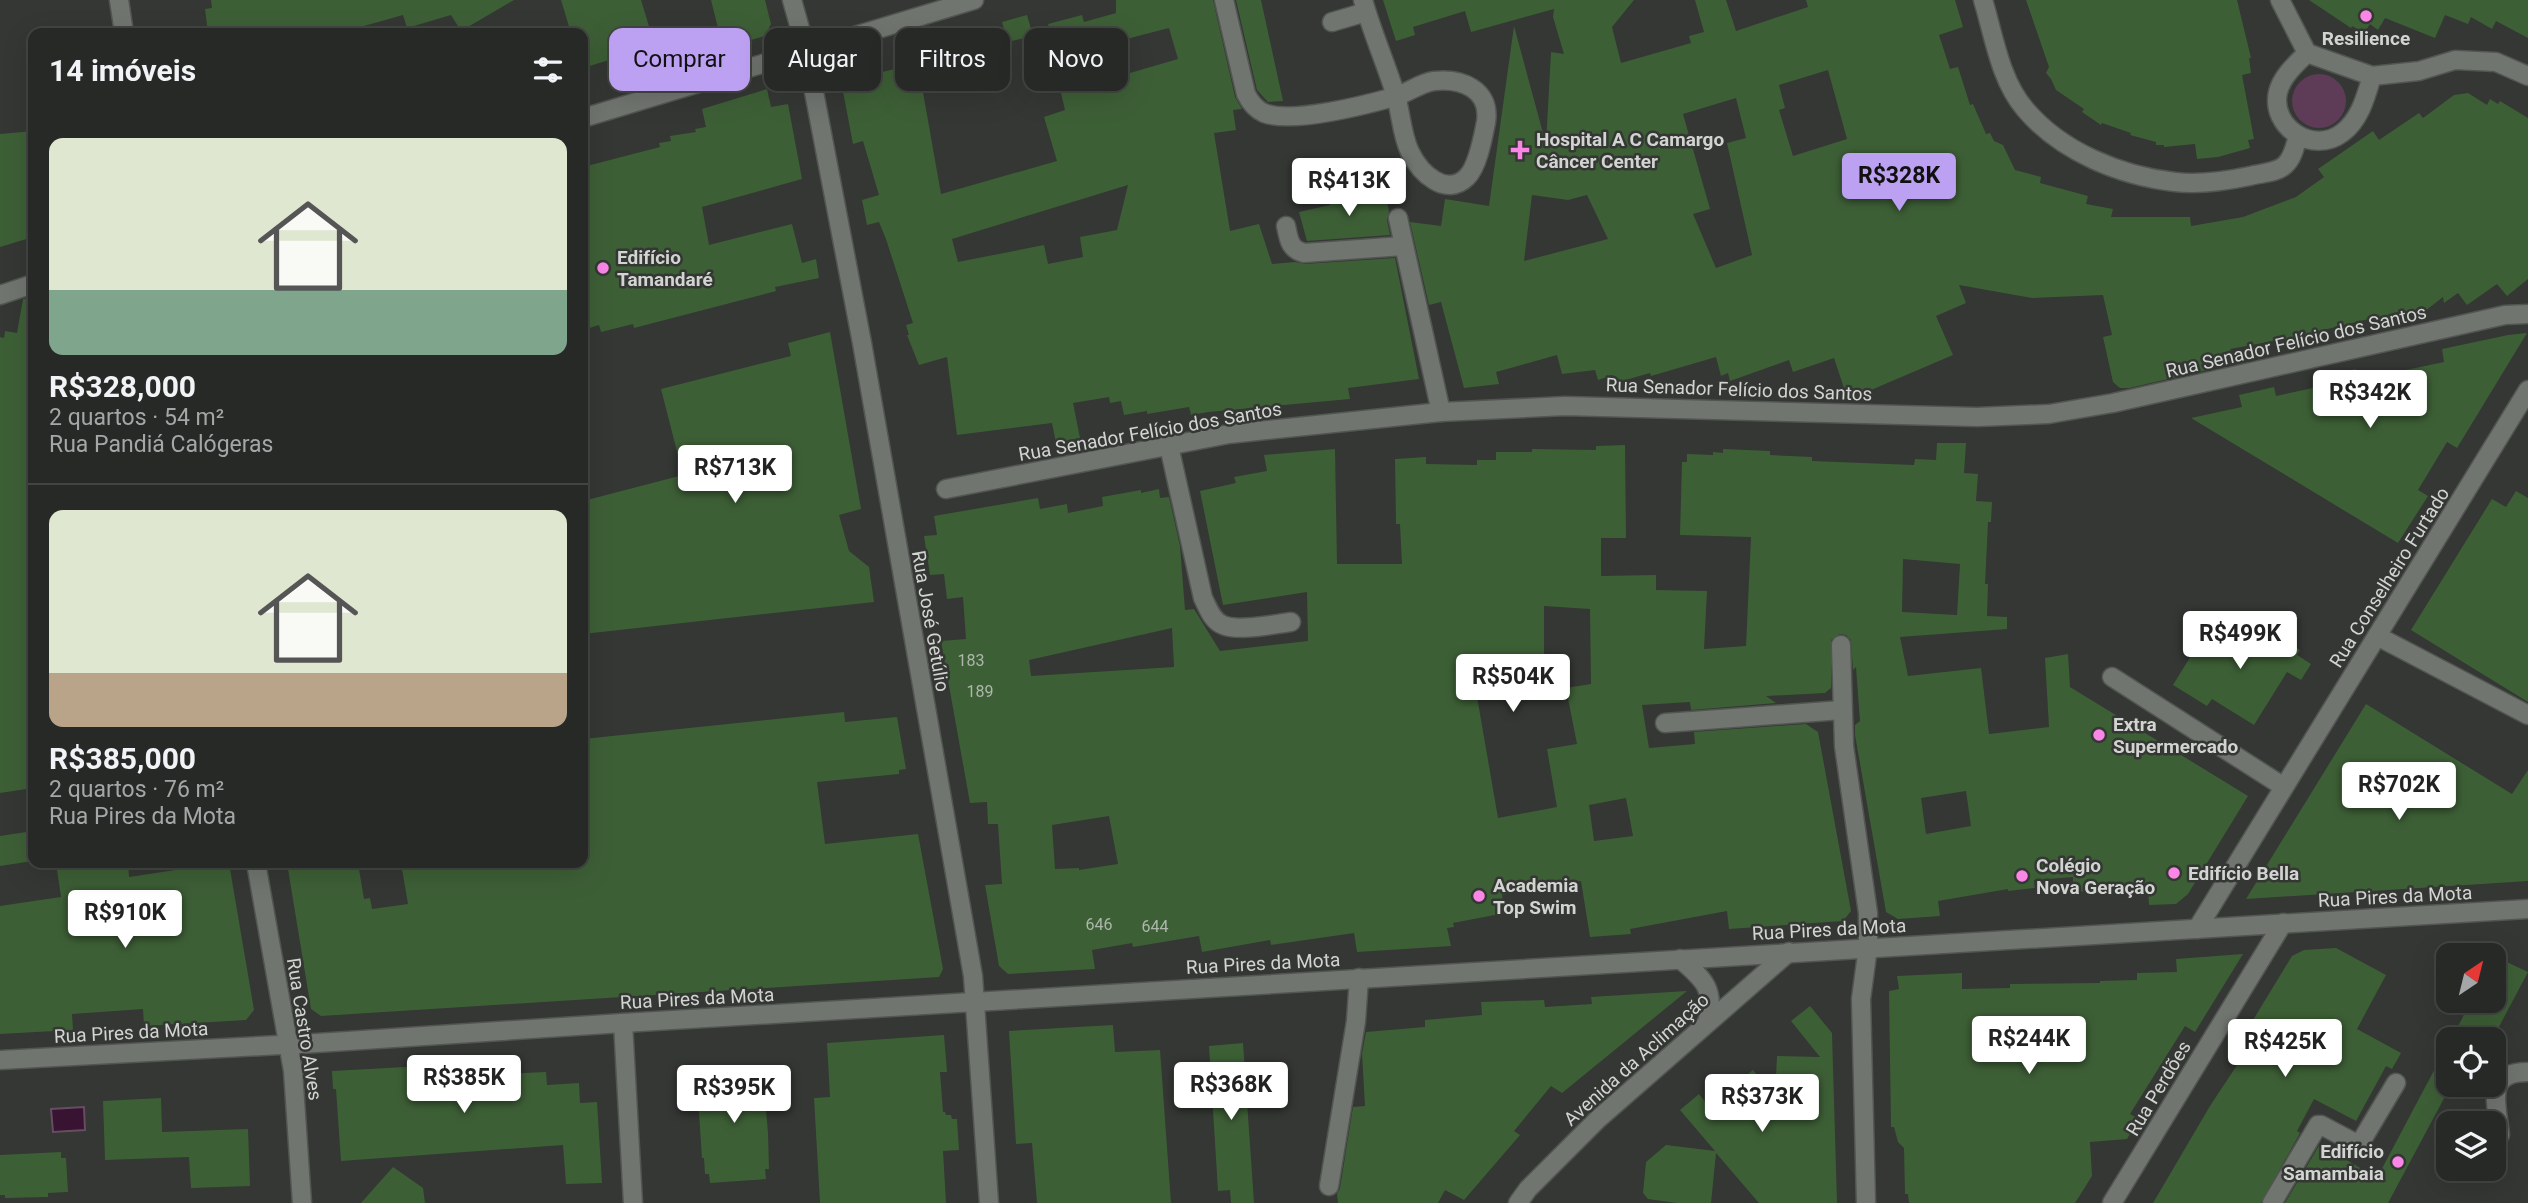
<!DOCTYPE html>
<html lang="pt">
<head>
<meta charset="utf-8">
<style>
	:root { --surface:#272926; --page:#333532; --text:#f1f3f6; --muted:#a4a6a7; --line:#434543; --accent:#bca0f2 }
	body { margin:0; font-family:Roboto,sans-serif; background:var(--page); color:var(--text); height:100vh; display:flex; flex-direction:column; font-size:26px; white-space:nowrap }
	* { box-sizing:border-box; margin:0 }
	p { font-size:23px; color:var(--muted) }
	.icon { flex:none; width:38px; height:38px; fill:none; stroke:currentColor; stroke-width:2; stroke-linecap:round; stroke-linejoin:round }
	.map { position:relative; flex:1; overflow:hidden }
	.drawer { position:absolute; left:28px; top:28px; width:560px; height:840px; display:flex; flex-direction:column; background:var(--surface); border-radius:14px; box-shadow:0 7px 28px #0002,0 0 0 2px var(--line) }
	.drawer>* { flex:none }
	.hud { position:absolute; left:609px; top:28px; width:665px; height:63px; display:flex; gap:14px }
	.needle { width:46px; rotate:35deg }
	.tools { position:absolute; left:2436px; top:943px; display:grid; gap:14px }
	.tools a { display:grid; place-items:center; width:70px; height:70px; border-radius:14px; background:var(--surface); box-shadow:0 7px 28px #0002,0 0 0 2px var(--line); font-size:35px }
	.price { position:absolute; translate:-50% -60px; padding:0 16px; border-radius:7px; background:#fff; color:#222; font-size:23px; line-height:46px; filter:drop-shadow(0 2px 4px #0008) }
	.price::after { content:''; position:absolute; left:50%; top:42px; width:21px; height:16px; margin-left:-10px; background:inherit; clip-path:polygon(0 0,100% 0,50% 100%) }
	.price.active { background:var(--accent); color:#111 }
	ul { padding:0; list-style:none }
	li { display:grid; align-content:center; gap:14px; height:371px; padding:0 21px }
	li+li { border-top:2px solid var(--line) }
	li span { display:grid; place-items:center; height:217px; border-radius:14px; color:#555 }
	li>.icon { margin-inline-start:auto }
	span .icon { width:126px; height:126px; fill:#fffc; stroke-width:1 }
	li b { font-size:30px }
	h2 { display:flex; justify-content:space-between; align-items:center; height:84px; padding:0 21px; font-size:30px }
	.tag { padding:0 24px; border-radius:14px; background:var(--surface); box-shadow:0 7px 28px #0002,0 0 0 2px var(--line); font-size:24px; line-height:63px }
	.tag.active { background:var(--accent); color:#111 }
	.map>svg:first-child { display:block }
	.green { fill:#5e3b57 }
	.water { fill:#381332; stroke:#664d62; stroke-width:2 }
	.building { fill:#3d5f36; fill-rule:evenodd }
	.lines { fill:none; stroke-linecap:round; stroke-linejoin:round }
	.minor-casing { stroke:#525552; stroke-width:21 }
	.minor { stroke:#717570; stroke-width:18 }
	.poi-dot { fill:#fa87e6; stroke:#343733; stroke-width:2.5 }
	.labels { text-anchor:middle; stroke-width:5; stroke-linejoin:round; paint-order:stroke }
	.number-label { font-size:16px; fill:#adb7ab }
	.poi-label { font-size:19px; font-weight:bold; fill:#d2d4d2; stroke:#343733; text-anchor:start }
	.street-label { font-size:19px; fill:#d2d4d2; stroke:#343733 }
</style>
</head>
<body>
<div class="map">
<svg width="2528" height="1203" viewBox="0 0 2528 1203">
	<rect width="100%" height="100%" fill="#343733"/>
	<!-- green -->
	<circle class="green" cx="2319" cy="101" r="27"/>
	<!-- water -->
	<polygon class="water" points="84,1107 85,1130 53,1132 51,1109"/>
	<!-- building -->
	<g class="building">
		<polygon points="211,0 514,0 461,31 451,15 407,28 403,15 364,26 367,33 208,33 205,9 212,8"/>
		<polygon points="561,0 641,0 655,46 583,68 583,33 571,33"/>
		<polygon points="711,0 765,0 771,24 765,36 723,48"/>
		<path d="M 1116,0 L 1213,0 L 1235,97 L 1242,109 L 1233,110 L 1236,130 L 1214,133 L 1230,231 L 1259,224 L 1272,264 L 1295,262 L 1305,264 L 1395,258 L 1419,379 L 1348,388 L 1350,399 L 1208,412 L 1191,415 L 1189,407 L 1147,414 L 1147,411 L 1124,415 L 1121,401 L 1110,403 L 1109,397 L 1073,403 L 1080,438 L 1056,443 L 1052,423 L 957,435 L 947,357 L 919,365 L 907,335 L 909,335 L 906,325 L 913,323 L 886,239 L 879,222 L 867,225 L 862,200 L 879,195 L 863,141 L 853,144 L 841,81 L 918,64 L 941,194 L 1057,161 L 1044,117 L 1065,110 L 1061,93 L 1178,59 L 1169,28 L 1057,57 L 1048,24 L 1082,15 L 1084,22 L 1116,13 ZM 1128,185 L 1117,230 L 1080,237 L 1083,257 L 1048,264 L 1044,245 L 958,262 L 952,239 Z"/>
		<polygon points="1236,0 1261,0 1283,101 1268,102 1257,90"/>
		<path d="M 1383,0 L 1634,0 L 1612,27 L 1621,63 L 1691,43 L 1689,36 L 1704,32 L 1695,0 L 1726,0 L 1736,31 L 1808,7 L 1806,0 L 1955,0 L 1963,27 L 1939,35 L 1950,69 L 1958,67 L 1970,105 L 1973,104 L 1986,134 L 1990,133 L 1994,141 L 2003,145 L 2015,170 L 2041,177 L 2040,183 L 2088,196 L 2086,204 L 2113,209 L 2111,217 L 2190,217 L 2191,226 L 2243,217 L 2296,197 L 2324,177 L 2318,169 L 2373,131 L 2379,140 L 2419,113 L 2423,118 L 2454,95 L 2468,93 L 2487,105 L 2490,99 L 2498,104 L 2500,101 L 2528,118 L 2528,279 L 2507,296 L 2497,284 L 2467,305 L 2458,293 L 2444,303 L 2443,297 L 2425,311 L 2378,320 L 2377,317 L 2290,338 L 2230,349 L 2233,364 L 2129,388 L 2120,388 L 2113,382 L 2103,337 L 2112,335 L 2103,295 L 2032,298 L 1959,285 L 1966,303 L 1936,316 L 1953,355 L 1871,390 L 1874,395 L 1846,394 L 1834,358 L 1793,372 L 1789,360 L 1730,381 L 1728,373 L 1721,376 L 1716,357 L 1651,376 L 1650,373 L 1615,383 L 1613,375 L 1598,380 L 1595,370 L 1562,374 L 1557,355 L 1496,372 L 1499,384 L 1464,388 L 1441,302 L 1429,305 L 1410,222 L 1441,226 L 1445,199 L 1489,206 L 1514,26 L 1546,144 L 1551,52 L 1564,54 L 1553,17 L 1554,9 L 1471,32 L 1465,11 L 1413,27 L 1415,35 L 1396,41 ZM 1828,70 L 1847,139 L 1793,156 L 1779,110 L 1785,108 L 1779,85 ZM 1736,98 L 1746,138 L 1727,143 L 1752,255 L 1716,268 L 1693,214 L 1710,209 L 1683,114 ZM 1532,195 L 1568,200 L 1587,195 L 1608,239 L 1524,261 Z"/>
		<polygon points="2026,0 2237,0 2251,58 2249,58 2251,73 2242,75 2254,139 2248,140 2250,148 2218,157 2197,159 2195,144 2164,147 2164,145 2156,145 2156,142 2130,135 2131,133 2102,123 2101,125 2082,112 2084,109 2056,90 2051,79 2046,73 2049,67"/>
		<polygon points="2309,0 2528,0 2528,38 2496,21 2492,29 2471,17 2468,24 2445,15 2435,38 2385,18 2378,30 2370,24 2364,33 2352,26 2351,28"/>
		<polygon points="1027,15 1033,36 1008,42 1002,22"/>
		<polygon points="767,89 771,107 788,104 802,179 702,207 709,245 792,224 802,263 816,259 819,278 775,287 776,291 634,328 633,324 601,332 599,325 583,330 583,167 660,147 659,143 671,141 670,136 696,132 695,129 706,127 702,109"/>
		<polygon points="33,131 33,237 0,247 0,134"/>
		<polygon points="1384,187 1389,211 1387,220 1390,235 1307,241 1299,212 1330,205 1329,201"/>
		<polygon points="28,298 33,298 33,788 0,793 0,337 4,338 5,331 17,333 23,299"/>
		<polygon points="830,332 861,509 839,515 849,551 869,567 874,602 583,634 583,501 683,475 661,389 791,356 788,343"/>
		<polygon points="2527,333 2457,448 2447,442 2418,490 2428,496 2398,543 2191,418 2242,407 2239,395 2274,387 2276,396 2332,384 2330,375 2356,369 2358,380 2444,362 2442,349 2508,335"/>
		<path d="M 1937,443 L 1966,443 L 1964,473 L 1978,474 L 1976,501 L 1992,502 L 1991,522 L 1988,522 L 1985,584 L 1988,584 L 1987,616 L 2007,617 L 2007,629 L 1900,637 L 1908,676 L 1981,668 L 1989,734 L 2049,727 L 2045,658 L 2068,654 L 2070,687 L 2248,796 L 2188,894 L 2176,904 L 2149,905 L 2148,888 L 2073,892 L 2073,877 L 2034,880 L 2035,888 L 2008,891 L 2008,889 L 1938,901 L 1940,916 L 1898,919 L 1886,912 L 1855,735 L 1855,725 L 1860,721 L 1856,667 L 1853,670 L 1851,640 L 1846,635 L 1840,634 L 1831,640 L 1831,688 L 1825,693 L 1766,696 L 1776,703 L 1691,710 L 1690,702 L 1642,705 L 1649,748 L 1695,744 L 1694,732 L 1806,724 L 1818,732 L 1851,911 L 1843,921 L 1729,929 L 1727,911 L 1630,929 L 1631,934 L 1590,937 L 1581,881 L 1502,895 L 1505,913 L 1453,923 L 1454,927 L 1447,928 L 1451,946 L 1357,952 L 1354,933 L 1271,945 L 1270,940 L 1202,952 L 1199,936 L 1133,947 L 1132,943 L 1092,950 L 1095,969 L 1008,974 L 999,966 L 985,885 L 1002,884 L 998,824 L 988,824 L 987,802 L 970,803 L 941,641 L 966,639 L 963,597 L 947,599 L 944,574 L 930,575 L 924,536 L 937,535 L 934,516 L 1038,498 L 1040,509 L 1067,504 L 1068,513 L 1103,506 L 1102,497 L 1141,490 L 1141,493 L 1159,489 L 1160,498 L 1169,497 L 1180,546 L 1185,610 L 1194,609 L 1220,651 L 1308,641 L 1307,592 L 1223,605 L 1200,491 L 1236,483 L 1234,477 L 1267,471 L 1264,455 L 1335,449 L 1337,564 L 1402,564 L 1400,524 L 1396,524 L 1395,459 L 1426,457 L 1426,464 L 1477,465 L 1477,460 L 1496,460 L 1496,452 L 1532,452 L 1532,449 L 1596,450 L 1596,446 L 1625,445 L 1626,538 L 1601,538 L 1601,576 L 1656,575 L 1656,590 L 1707,591 L 1704,649 L 1746,646 L 1751,537 L 1680,535 L 1682,462 L 1687,462 L 1687,454 L 1713,455 L 1713,452 L 1723,453 L 1723,449 L 1770,451 L 1770,455 L 1812,457 L 1812,461 L 1914,465 L 1915,459 L 1936,460 ZM 1903,559 L 1960,564 L 1957,615 L 1902,612 ZM 1544,606 L 1590,609 L 1591,684 L 1566,688 L 1577,744 L 1547,749 L 1557,807 L 1498,818 L 1471,662 L 1544,660 ZM 1172,628 L 1174,667 L 1031,676 L 1029,660 ZM 1966,791 L 1971,826 L 1926,834 L 1921,798 ZM 1626,798 L 1633,836 L 1594,841 L 1589,805 ZM 1109,816 L 1118,864 L 1079,870 L 1079,868 L 1055,869 L 1052,825 Z"/>
		<polygon points="2516,491 2528,498 2528,702 2411,630 2492,499 2506,507"/>
		<polygon points="2256,623 2300,650 2297,655 2311,664 2301,680 2287,672 2254,725 2212,699 2207,706 2173,685 2205,633 2217,632 2241,647"/>
		<polygon points="2366,704 2512,794 2528,770 2528,881 2246,899"/>
		<polygon points="844,712 845,722 897,717 906,769 899,770 899,774 817,782 825,844 918,834 943,969 939,977 321,1016 311,1009 287,863 358,863 364,899 370,898 372,909 408,904 401,863 583,863 583,739"/>
		<polygon points="33,831 33,861 0,866 0,836"/>
		<polygon points="56,863 128,863 129,877 209,865 209,863 229,863 254,1010 246,1020 144,1026 143,1009 72,1014 73,1030 0,1034 0,906 61,897"/>
		<polygon points="2336,948 2386,975 2357,1029 2401,1053 2392,1069 2386,1066 2356,1121 2314,1099 2297,1131 2300,1133 2261,1203 2153,1203 2210,1106 2249,1047 2246,1045 2258,1023 2253,1020 2292,956 2304,950"/>
		<polygon points="2243,954 2195,1032 2185,1026 2130,1114 2139,1119 2127,1139 2090,1142 2092,1176 2075,1203 1909,1203 1908,1194 1905,1194 1904,1148 1898,1142 1894,1127 1891,1127 1889,991 1899,989 1897,976 1962,973 1962,989 2010,988 2010,984 2100,983 2100,981 2137,980 2137,973 2177,972 2176,959"/>
		<polygon points="2494,956 2528,972 2492,1040 2451,1040 2471,1001 2494,1001"/>
		<polygon points="1687,991 1562,1093 1551,1086 1514,1131 1520,1135 1464,1200 1445,1190 1438,1203 1338,1203 1337,1194 1340,1188 1353,1107 1365,1106 1362,1054 1366,1032 1425,1027 1425,1020 1482,1015 1481,1002 1544,1000 1545,1007 1592,1004 1591,997"/>
		<polygon points="1810,1006 1832,1033 1837,1203 1759,1203 1716,1153 1711,1203 1677,1203 1648,1199 1643,1193 1646,1162 1666,1145 1715,1151 1680,1110 1699,1094 1707,1104 1741,1075 1743,1078 1753,1070 1775,1097 1777,1056 1820,1057 1791,1021"/>
		<polygon points="1113,1025 1115,1052 1160,1050 1171,1203 1037,1203 1032,1143 1016,1144 1009,1031"/>
		<polygon points="944,1035 947,1072 940,1072 943,1112 945,1112 946,1115 951,1115 952,1119 957,1119 959,1150 943,1151 946,1203 820,1203 814,1098 830,1097 827,1043"/>
		<polygon points="1243,1043 1254,1203 1231,1203 1230,1190 1218,1191 1209,1046"/>
		<polygon points="2448,1044 2448,1091 2388,1203 2285,1203 2320,1144 2377,1178"/>
		<polygon points="479,1063 479,1075 546,1072 547,1085 579,1083 580,1103 597,1102 602,1183 566,1184 563,1145 341,1161 336,1089 333,1089 332,1071"/>
		<polygon points="758,1067 758,1076 763,1076 768,1133 769,1169 765,1169 766,1179 710,1183 709,1174 705,1174 704,1158 702,1158 698,1097 700,1097 699,1080 702,1079 702,1071"/>
		<polygon points="161,1098 162,1132 248,1129 250,1186 191,1188 189,1157 105,1160 103,1101"/>
		<polygon points="61,1152 61,1158 66,1158 68,1192 48,1193 48,1197 5,1198 5,1195 0,1195 0,1155"/>
		<polygon points="393,1167 423,1188 425,1203 361,1203"/>
	</g>
	<g class="lines">
		<!-- minor casing -->
		<g class="minor-casing">
			<g id="minor">
				<polyline points="119,0 124,33"/>
				<polyline points="792,0 806,50 862,343 973,976 989,1203"/>
				<path d="M 1224,0 L 1246,94 C 1250,102 1255,109 1264,113 C 1292,124 1365,105 1394,97 C 1408,93 1420,83 1434,81 C 1461,78 1491,89 1486,122 C 1483,137 1478,166 1467,177 C 1446,198 1420,173 1410,152 C 1402,136 1401,114 1396,96 C 1386,64 1372,32 1363,0"/>
				<path d="M 1983,0 C 1994,36 2000,80 2025,109 C 2061,152 2121,176 2175,182 C 2199,185 2226,181 2250,176 C 2260,173 2277,173 2285,165 C 2293,158 2295,146 2298,136"/>
				<polyline points="2280,0 2307,53 2372,76 2419,71 2455,60 2496,62 2528,76"/>
				<polyline points="1332,22 1366,12"/>
				<path d="M 2307,53 C 2296,64 2282,76 2278,92 C 2270,127 2313,155 2342,133 C 2360,120 2366,96 2372,76"/>
				<polyline points="583,118 974,0"/>
				<polyline points="1398,218 1441,412"/>
				<path d="M 1286,226 C 1289,239 1289,249 1304,253 L 1403,246"/>
				<polyline points="0,295 33,284"/>
				<path d="M 1169,446 L 1203,598 C 1208,608 1212,621 1223,625 C 1238,632 1274,624 1291,622"/>
				<polyline points="946,489 1229,434 1441,412 1565,406 1977,417 2049,414 2113,403 2505,315 2528,314"/>
				<polyline points="2377,636 2528,715"/>
				<polyline points="1841,645 1844,746 1868,913 1868,947 1861,999 1866,1203"/>
				<polyline points="2112,677 2284,787"/>
				<polyline points="1665,723 1842,710"/>
				<polyline points="256,863 293,1071 302,1203"/>
				<polyline points="2197,929 2528,390"/>
				<path d="M 1680,959 C 1704,979 1716,990 1707,1023"/>
				<polyline points="623,1023 633,1203"/>
				<polyline points="0,1060 317,1043 623,1023 2528,909"/>
				<path d="M 2500,1135 C 2497,1103 2484,1072 2528,1072"/>
				<polyline points="1329,1186 1356,1021 1359,978"/>
				<polyline points="1518,1203 1528,1189 1598,1119 1789,952"/>
				<polyline points="2112,1203 2283,923"/>
				<polyline points="2272,1203 2318,1125 2321,1125 2359,1145 2396,1083"/>
			</g>
		</g>
		<!-- minor -->
		<use href="#minor" class="minor"/>
	</g>
	<!-- markers -->
	<g class="poi-dot">
		<circle cx="2366" cy="16" r="7"/>
		<path d="M1516.5 139.5h7v7h7v7h-7v7h-7v-7h-7v-7h7z"/>
		<circle cx="603" cy="268" r="7"/>
		<circle cx="2099" cy="735" r="7"/>
		<circle cx="2174" cy="873" r="7"/>
		<circle cx="2022" cy="876" r="7"/>
		<circle cx="1479" cy="896" r="7"/>
		<circle cx="2398" cy="1162" r="7"/>
	</g>
	<g class="labels">
		<!-- number labels -->
		<g class="number-label">
			<text x="971" y="666">183</text>
			<text x="980" y="697">189</text>
			<text x="1099" y="930">646</text>
			<text x="1155" y="932">644</text>
		</g>
		<!-- poi labels -->
		<g class="poi-label">
			<text x="2366" y="45" text-anchor="middle">Resilience</text>
			<text x="1536" y="146">Hospital A C Camargo<tspan x="1536" dy="22">Câncer Center</tspan></text>
			<text x="617" y="264">Edifício<tspan x="617" dy="22">Tamandaré</tspan></text>
			<text x="2113" y="731">Extra<tspan x="2113" dy="22">Supermercado</tspan></text>
			<text x="2036" y="872">Colégio<tspan x="2036" dy="22">Nova Geração</tspan></text>
			<text x="2188" y="880">Edifício Bella</text>
			<text x="1493" y="892">Academia<tspan x="1493" dy="22">Top Swim</tspan></text>
			<text x="2384" y="1158" text-anchor="end">Edifício<tspan x="2384" dy="22">Samambaia</tspan></text>
		</g>
		<!-- street labels -->
		<g class="street-label">
			<text transform="translate(2296 341) rotate(-13)" y="7">Rua Senador Felício dos Santos</text>
			<text transform="translate(1739 389) rotate(2)" y="7">Rua Senador Felício dos Santos</text>
			<text transform="translate(1150 431) rotate(-10)" y="7">Rua Senador Felício dos Santos</text>
			<text transform="translate(2389 577) rotate(-58)" y="7">Rua Conselheiro Furtado</text>
			<text transform="translate(931 621) rotate(80)" y="7">Rua José Getúlio</text>
			<text transform="translate(2395 896) rotate(-3)" y="7">Rua Pires da Mota</text>
			<text transform="translate(1829 929) rotate(-3)" y="7">Rua Pires da Mota</text>
			<text transform="translate(1263 963) rotate(-3)" y="7">Rua Pires da Mota</text>
			<text transform="translate(697 998) rotate(-3)" y="7">Rua Pires da Mota</text>
			<text transform="translate(305 1029) rotate(81)" y="7">Rua Castro Alves</text>
			<text transform="translate(131 1032) rotate(-3)" y="7">Rua Pires da Mota</text>
			<text transform="translate(1636 1059) rotate(-42)" y="7">Avenida da Aclimação</text>
			<text transform="translate(2158 1088) rotate(-59)" y="7">Rua Perdões</text>
		</g>
	</g>
</svg>
<div class="tools">
<a><svg class="needle" viewBox="-14 -14 28 28"><path d="M0-13l5 13h-10z" fill="#e53935"/><path d="M0 13l5-13h-10z" fill="#a4a6a7"/></svg></a>
<a><svg class="icon" aria-label="locate" viewBox="0 0 24 24"><circle cx="12" cy="12" r="6"/><path d="M12 2v4M12 18v4M2 12h4M18 12h4"/></svg></a>
<a><svg class="icon" aria-label="layers" viewBox="0 0 24 24"><path d="M12 4l9 5-9 5-9-5zM3 14l9 5 9-5"/></svg></a>
</div>
<b class="price active" style="left:1899px;top:213px">R$328K</b>
<b class="price" style="left:1349px;top:218px">R$413K</b>
<b class="price" style="left:2370px;top:430px">R$342K</b>
<b class="price" style="left:735px;top:505px">R$713K</b>
<b class="price" style="left:2240px;top:671px">R$499K</b>
<b class="price" style="left:1513px;top:714px">R$504K</b>
<b class="price" style="left:2399px;top:822px">R$702K</b>
<b class="price" style="left:125px;top:950px">R$910K</b>
<b class="price" style="left:2029px;top:1076px">R$244K</b>
<b class="price" style="left:2285px;top:1079px">R$425K</b>
<b class="price" style="left:464px;top:1115px">R$385K</b>
<b class="price" style="left:1231px;top:1122px">R$368K</b>
<b class="price" style="left:734px;top:1125px">R$395K</b>
<b class="price" style="left:1762px;top:1134px">R$373K</b>
<div class="hud">
<a class="tag active">Comprar</a>
<a class="tag">Alugar</a>
<a class="tag">Filtros</a>
<a class="tag">Novo</a>
</div>
<section class="drawer">
<h2>14 imóveis<svg class="icon" aria-label="filters" viewBox="0 0 24 24"><path d="M4 7h16M4 17h16"/><circle cx="9" cy="7" r="2"/><circle cx="15" cy="17" r="2"/></svg></h2>
<ul>
<li><span style="background:linear-gradient(#dfe7d0 70%,#7fa58c 0)"><svg class="icon" aria-label="home" viewBox="0 0 24 24"><path d="M3 11l9-7 9 7M6 9v11h12V9"/></svg></span><div><b>R$328,000</b><p>2 quartos · 54 m²</p><p>Rua Pandiá Calógeras</p></div></li>
<li><span style="background:linear-gradient(#dfe7d0 75%,#b9a48a 0)"><svg class="icon" aria-label="home" viewBox="0 0 24 24"><path d="M3 11l9-7 9 7M6 9v11h12V9"/></svg></span><div><b>R$385,000</b><p>2 quartos · 76 m²</p><p>Rua Pires da Mota</p></div></li>
</ul>
</section>
</div>
</body>
</html>
